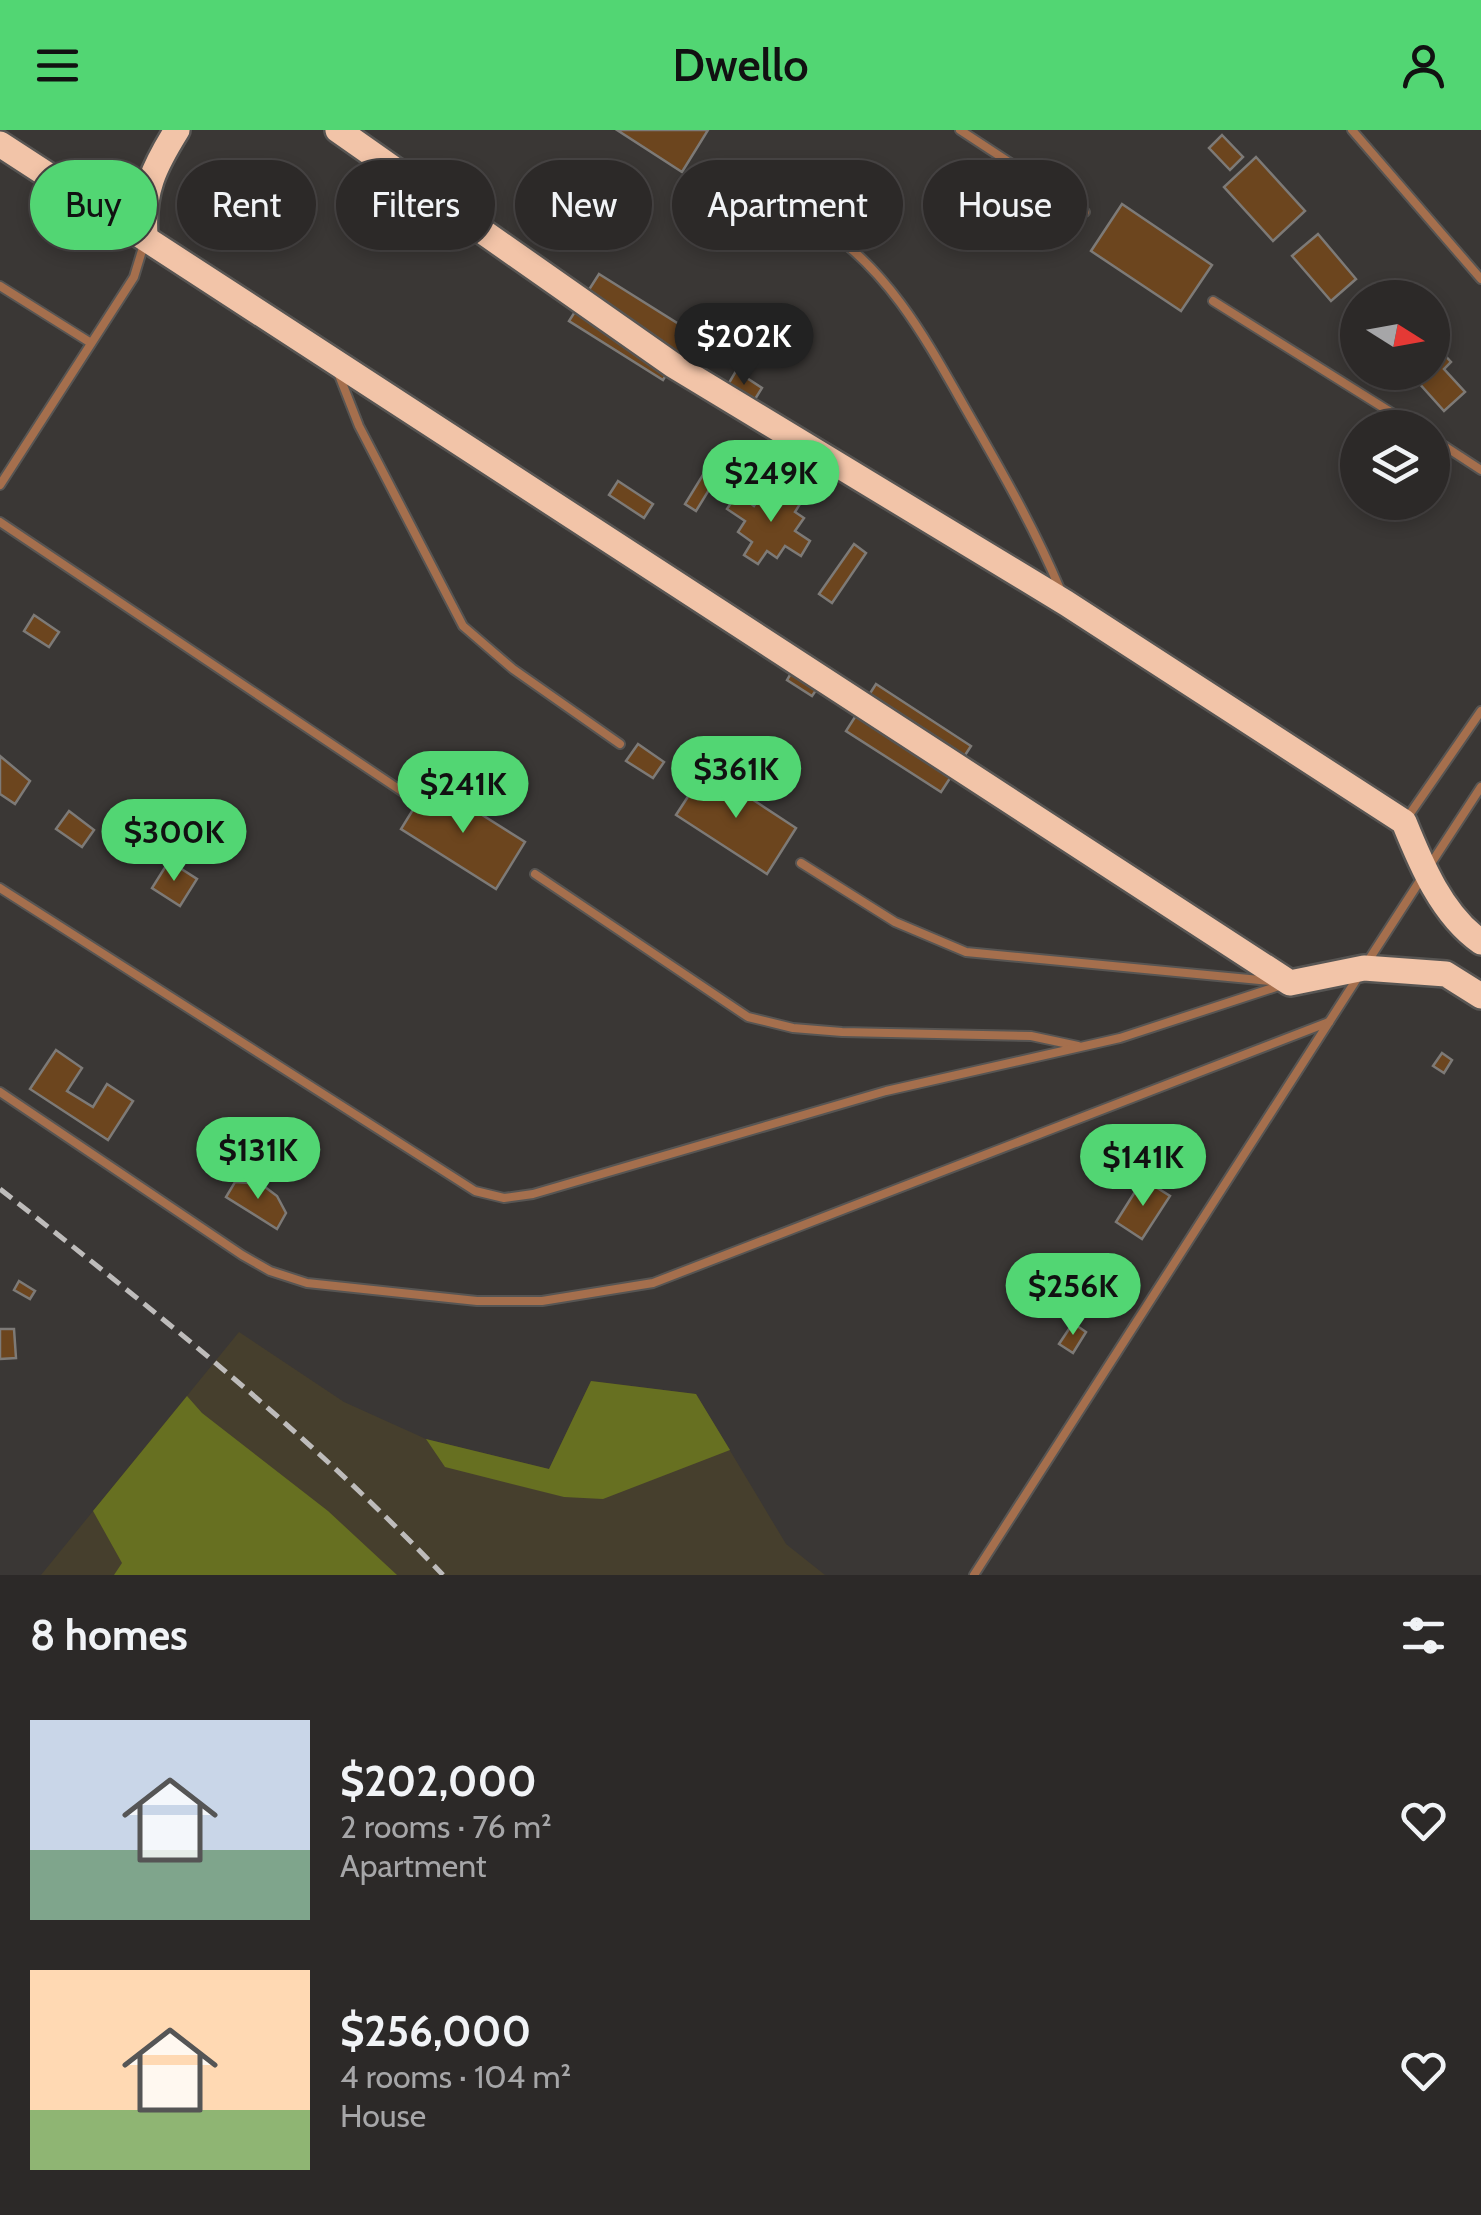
<!DOCTYPE html>
<html lang="en">
<head>
<meta charset="utf-8">
<style>
	:root { --surface:#2c2928; --page:#343130; --text:#f1f3f6; --muted:#a6a6a8; --line:#484545; --accent:#52d673 }
	body { margin:0; font-family:Cabin,sans-serif; background:var(--page); color:var(--text); height:100vh; display:flex; flex-direction:column; font-size:38px; white-space:nowrap }
	* { box-sizing:border-box; margin:0 }
	p { font-size:32px; color:var(--muted) }
	.icon { flex:none; width:55px; height:55px; fill:none; stroke:currentColor; stroke-width:2; stroke-linecap:round; stroke-linejoin:round }
	.map { position:relative; height:1445px; overflow:hidden }
	.sheet { display:flex; flex-direction:column; background:var(--surface); flex:1 }
	.sheet>* { flex:none }
	.hud { position:absolute; left:30px; top:30px; width:1422px; height:90px; display:flex; gap:20px }
	.needle { width:65px; rotate:101deg }
	.buttons { position:absolute; left:1340px; top:150px; display:grid; gap:20px }
	.buttons a { display:grid; place-items:center; width:110px; height:110px; border-radius:50%; background:var(--surface); box-shadow:0 5px 15px #0003,0 0 0 2px var(--line); font-size:50px }
	.price { position:absolute; translate:-50% -85px; padding:0 22px; border-radius:35px; background:var(--accent); color:#111; font-size:32px; line-height:65px; filter:drop-shadow(0 2px 5px #0008) }
	.price::after { content:''; position:absolute; left:50%; top:60px; width:30px; height:22px; margin-left:-15px; background:inherit; clip-path:polygon(0 0,100% 0,50% 100%) }
	.price.current { background:#222; color:#fff }
	ul { padding:0; list-style:none }
	li { display:flex; align-items:center; gap:30px; height:250px; padding:0 30px }
	li span { display:grid; place-items:center; flex:none; width:280px; height:200px; border-radius:0px; color:#555 }
	li>.icon { margin-inline-start:auto }
	span .icon { width:120px; height:120px; fill:#fffc; stroke-width:1 }
	li b { font-size:42px }
	h2 { display:flex; justify-content:space-between; align-items:center; height:120px; padding:0 30px; font-size:42px }
	.chip { padding:0 35px; border-radius:45px; background:var(--surface); box-shadow:0 5px 15px #0003,0 0 0 2px var(--line); font-size:35px; line-height:90px }
	.chip.current { background:var(--accent); color:#111 }
	header { display:flex; justify-content:space-between; align-items:center; height:130px; padding:0 30px; background:var(--accent); color:#111; font-size:45px; font-weight:600 }
	.map>svg:first-child { display:block }
	.industrial { fill:#463f2d }
	.forest { fill:#677021 }
	.building { fill:#6c451e; stroke:#7d7a77; stroke-width:2.5 }
	.lines { fill:none; stroke-linecap:round; stroke-linejoin:round }
	.service-casing { stroke:#575553; stroke-width:12 }
	.trunk-casing { stroke:#575553; stroke-width:30 }
	.service { stroke:#a56f4d; stroke-width:8 }
	.trunk { stroke:#f2c4a8; stroke-width:25 }
	.rail { stroke:#bebcbb; stroke-width:5; stroke-dasharray:15 8; stroke-linecap:butt }
</style>
</head>
<body>
<header><svg class="icon" aria-label="menu" viewBox="0 0 24 24"><path d="M4 6h16M4 12h16M4 18h16"/></svg>Dwello<svg class="icon" aria-label="person" viewBox="0 0 24 24"><circle cx="12" cy="8" r="4"/><path d="M4 21q1-7 8-7t8 7"/></svg></header>
<div class="map">
<svg width="1481" height="1445" viewBox="0 0 1481 1445">
	<rect width="100%" height="100%" fill="#3a3735"/>
	<!-- industrial -->
	<polygon class="industrial" points="239,1202 344,1272 426,1309 549,1339 591,1251 696,1264 786,1414 825,1445 41,1445"/>
	<!-- forest -->
	<g class="forest">
		<polygon points="591,1251 696,1264 730,1320 603,1369 564,1367 445,1337 426,1309 549,1339"/>
		<polygon points="187,1266 202,1283 328,1381 397,1445 114,1445 122,1433 93,1381"/>
	</g>
	<!-- building -->
	<g class="building">
		<polygon points="617,0 708,0 682,42"/>
		<polygon points="1222,5 1243,27 1230,40 1209,18"/>
		<polygon points="1256,27 1305,81 1273,111 1224,57"/>
		<polygon points="793,68 818,85 807,101 782,84"/>
		<polygon points="1122,74 1212,135 1181,181 1091,121"/>
		<polygon points="1318,104 1356,149 1331,171 1292,126"/>
		<polygon points="599,144 693,203 663,250 569,191"/>
		<polygon points="1440,220 1451,232 1444,239 1465,262 1444,281 1409,242 1432,242 1432,226"/>
		<polygon points="736,241 762,258 752,274 726,258"/>
		<polygon points="717,322 728,329 696,381 685,374"/>
		<polygon points="618,351 653,374 644,388 609,365"/>
		<polygon points="787,358 803,369 795,382 804,388 795,401 810,411 801,426 785,416 777,428 767,421 758,434 744,425 752,412 738,402 745,391 727,379 737,364 754,376 764,361 779,371"/>
		<polygon points="854,414 866,423 832,473 819,464"/>
		<polygon points="34,485 59,502 49,517 24,501"/>
		<polygon points="797,533 823,550 812,566 787,550"/>
		<polygon points="876,554 971,616 941,662 846,601"/>
		<polygon points="638,614 664,632 653,648 626,631"/>
		<polygon points="0,626 30,651 15,674 0,664"/>
		<polygon points="706,639 796,698 767,744 676,685"/>
		<polygon points="430,652 525,712 496,759 401,699"/>
		<polygon points="69,681 94,700 82,717 56,699"/>
		<polygon points="169,731 197,749 180,776 152,758"/>
		<polygon points="56,920 82,938 67,961 93,977 107,954 133,971 108,1010 30,959"/>
		<polygon points="1442,923 1452,930 1444,943 1433,936"/>
		<polygon points="1143,1049 1170,1066 1142,1109 1116,1092"/>
		<polygon points="235,1052 261,1054 277,1066 286,1083 277,1099 226,1067"/>
		<polygon points="19,1151 35,1161 30,1169 14,1160"/>
		<polygon points="1073,1193 1086,1202 1073,1223 1059,1214"/>
		<polygon points="0,1199 14,1199 16,1228 0,1229"/>
	</g>
	<g class="lines">
		<!-- service casing -->
		<g class="service-casing">
			<g id="service">
				<polyline points="960,0 1085,82"/>
				<polyline points="1352,0 1481,149"/>
				<path d="M 821,96 C 895,144 932,221 975,295 C 1006,349 1036,402 1060,459"/>
				<polyline points="0,156 91,213"/>
				<polyline points="1213,171 1416,298"/>
				<polyline points="339,245 359,296 463,496 513,539 620,614"/>
				<polyline points="1432,308 1481,340"/>
				<polyline points="0,355 134,147 144,114"/>
				<polyline points="0,392 403,662"/>
				<polyline points="1407,688 1481,581"/>
				<polyline points="801,733 895,792 966,822 1270,851"/>
				<polyline points="1430,735 1481,657"/>
				<polyline points="535,744 748,887 793,898 842,902 1031,906 1078,916"/>
				<polyline points="0,758 475,1061 504,1068 533,1064 886,961 1120,908 1282,855"/>
				<polyline points="1368,831 1423,746"/>
				<polyline points="0,962 242,1125 270,1141 307,1153 477,1171 542,1171 653,1153 1329,892"/>
				<polyline points="974,1445 1358,847"/>
			</g>
		</g>
		<!-- trunk casing -->
		<g class="trunk-casing">
			<g id="trunk">
				<path d="M 338,0 L 673,235 L 1066,473 L 1404,692 C 1421,734 1442,785 1481,812"/>
				<polyline points="0,14 1290,853 1364,838 1446,844 1481,866"/>
				<path d="M 145,105 C 142,61 154,37 177,0"/>
			</g>
		</g>
		<!-- service -->
		<use href="#service" class="service"/>
		<!-- trunk -->
		<use href="#trunk" class="trunk"/>
		<!-- rail -->
		<path class="rail" d="M 0,1059 C 155,1181 307,1302 443,1445"/>
	</g>
</svg>
<div class="buttons">
<a><svg class="needle" viewBox="-14 -14 28 28"><path d="M0-13l5 13h-10z" fill="#e53935"/><path d="M0 13l5-13h-10z" fill="#a6a6a8"/></svg></a>
<a><svg class="icon" aria-label="layers" viewBox="0 0 24 24"><path d="M12 4l9 5-9 5-9-5zM3 14l9 5 9-5"/></svg></a>
</div>
<b class="price current" style="left:744px;top:258px">$202K</b>
<b class="price" style="left:771px;top:395px">$249K</b>
<b class="price" style="left:736px;top:691px">$361K</b>
<b class="price" style="left:463px;top:706px">$241K</b>
<b class="price" style="left:174px;top:754px">$300K</b>
<b class="price" style="left:258px;top:1072px">$131K</b>
<b class="price" style="left:1143px;top:1079px">$141K</b>
<b class="price" style="left:1073px;top:1208px">$256K</b>
<div class="hud">
<a class="chip current">Buy</a>
<a class="chip">Rent</a>
<a class="chip">Filters</a>
<a class="chip">New</a>
<a class="chip">Apartment</a>
<a class="chip">House</a>
</div>
</div>
<section class="sheet">
<h2>8 homes<svg class="icon" aria-label="filters" viewBox="0 0 24 24"><path d="M4 7h16M4 17h16"/><circle cx="9" cy="7" r="2"/><circle cx="15" cy="17" r="2"/></svg></h2>
<ul>
<li><span style="background:linear-gradient(#c9d6e8 65%,#7fa58c 0)"><svg class="icon" aria-label="home" viewBox="0 0 24 24"><path d="M3 11l9-7 9 7M6 9v11h12V9"/></svg></span><div><b>$202,000</b><p>2 rooms · 76 m²</p><p>Apartment</p></div><svg class="icon" aria-label="heart" viewBox="0 0 24 24"><path d="M12 20l-8-8c-3-5 5-10 8-4 3-6 11-1 8 4z"/></svg></li>
<li><span style="background:linear-gradient(#ffd9b3 70%,#8fb573 0)"><svg class="icon" aria-label="home" viewBox="0 0 24 24"><path d="M3 11l9-7 9 7M6 9v11h12V9"/></svg></span><div><b>$256,000</b><p>4 rooms · 104 m²</p><p>House</p></div><svg class="icon" aria-label="heart" viewBox="0 0 24 24"><path d="M12 20l-8-8c-3-5 5-10 8-4 3-6 11-1 8 4z"/></svg></li>
</ul>
</section>
</body>
</html>
